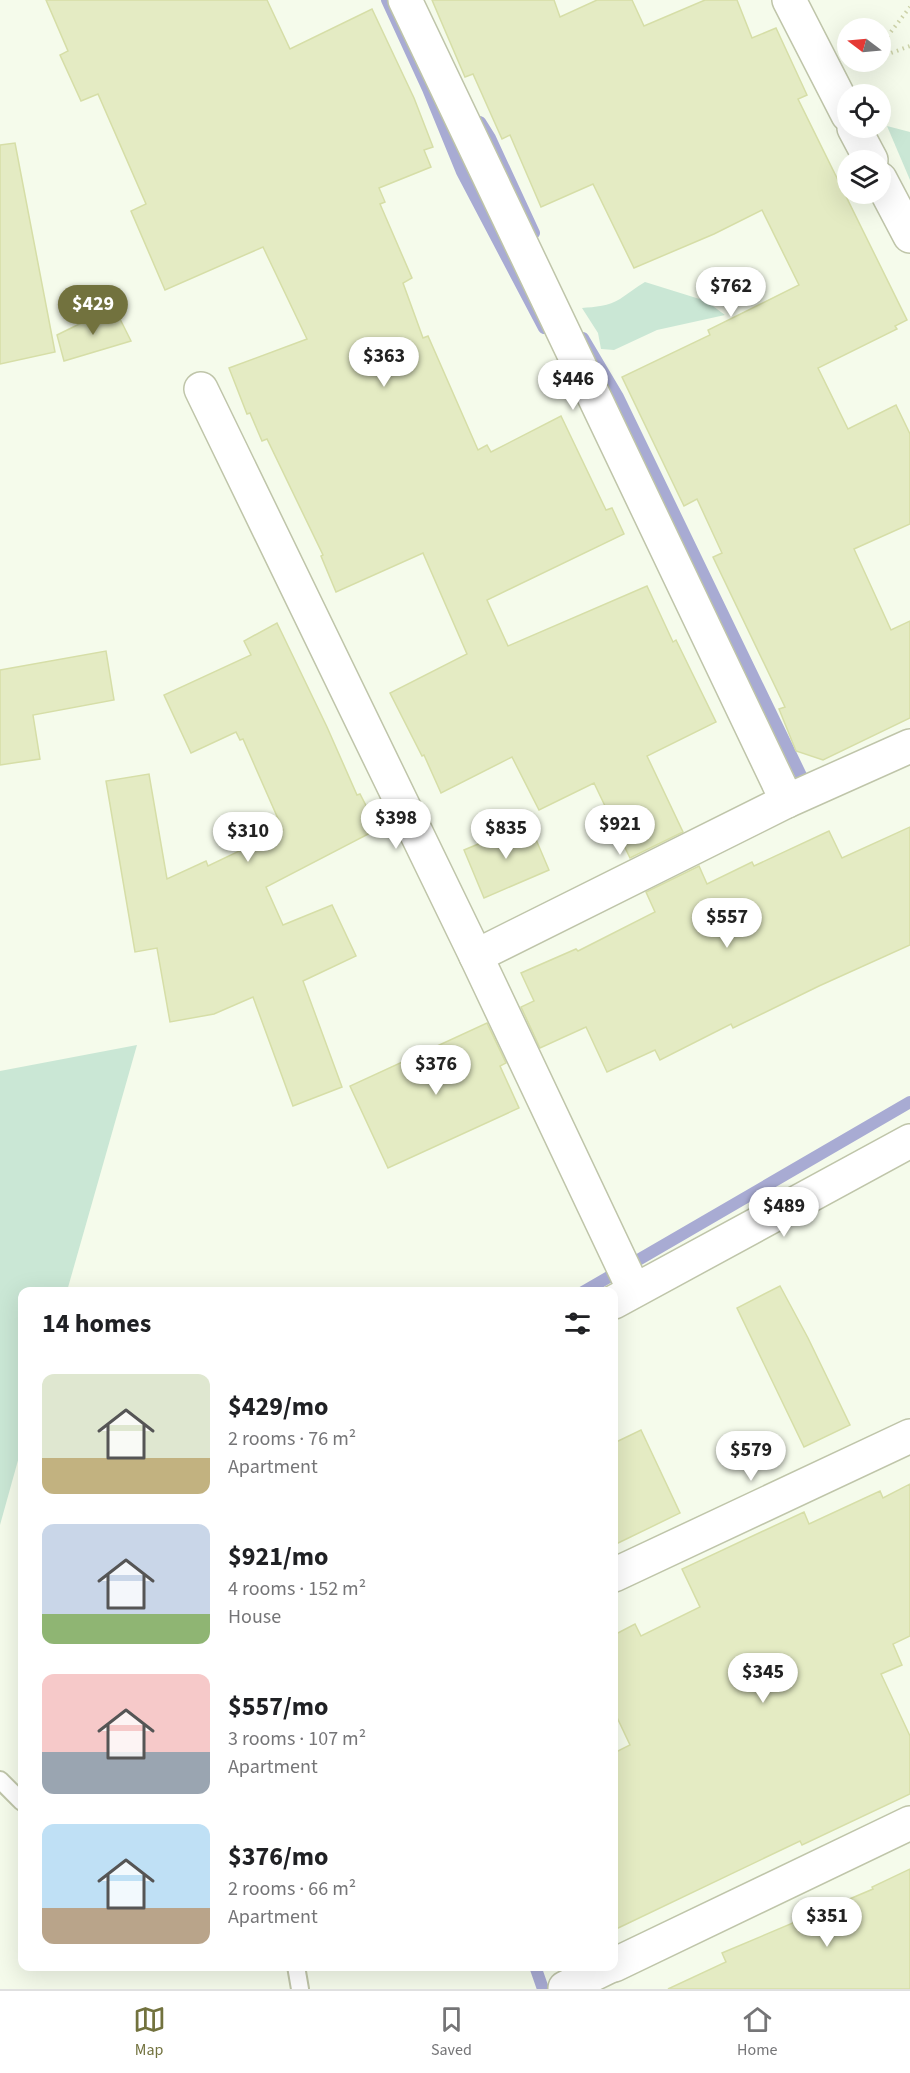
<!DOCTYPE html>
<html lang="en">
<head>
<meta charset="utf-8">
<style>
	:root { --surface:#fff; --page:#f2f2f2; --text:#202124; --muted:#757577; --line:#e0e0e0; --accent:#72723e }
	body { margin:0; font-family:"Source Sans 3",sans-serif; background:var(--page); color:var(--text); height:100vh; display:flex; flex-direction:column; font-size:22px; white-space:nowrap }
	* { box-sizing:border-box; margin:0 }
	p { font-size:20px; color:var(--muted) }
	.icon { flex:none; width:33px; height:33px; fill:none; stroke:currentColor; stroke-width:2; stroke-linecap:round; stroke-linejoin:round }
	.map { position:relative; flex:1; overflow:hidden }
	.drawer { position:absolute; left:18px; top:1287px; width:600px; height:684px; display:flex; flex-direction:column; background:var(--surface); border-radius:12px; box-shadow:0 6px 24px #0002 }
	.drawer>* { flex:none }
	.needle { width:39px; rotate:286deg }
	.controls { position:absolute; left:837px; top:18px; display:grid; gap:12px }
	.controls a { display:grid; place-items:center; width:54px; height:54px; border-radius:50%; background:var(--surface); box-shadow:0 6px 24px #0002; font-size:30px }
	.price { position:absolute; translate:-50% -51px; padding:0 14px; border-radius:21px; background:#fff; color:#222; font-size:20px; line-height:39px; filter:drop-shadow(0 2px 3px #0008) }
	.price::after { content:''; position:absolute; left:50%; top:36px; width:18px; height:14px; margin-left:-9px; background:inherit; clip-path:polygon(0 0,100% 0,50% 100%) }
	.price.active { background:var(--accent); color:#fff }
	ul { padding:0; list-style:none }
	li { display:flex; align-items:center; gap:18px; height:150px; padding:0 24px }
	li span { display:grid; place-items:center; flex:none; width:168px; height:120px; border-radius:12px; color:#555 }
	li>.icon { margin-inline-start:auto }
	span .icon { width:72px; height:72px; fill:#fffc; stroke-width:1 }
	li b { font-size:26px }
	h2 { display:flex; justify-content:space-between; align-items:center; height:72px; padding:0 24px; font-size:26px }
	.tab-bar { display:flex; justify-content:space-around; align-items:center; height:84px; border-top:2px solid var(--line); background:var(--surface); font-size:16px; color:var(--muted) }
	.tab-bar a { display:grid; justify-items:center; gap:3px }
	.tab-bar .active { color:var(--accent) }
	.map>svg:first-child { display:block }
	.green { fill:#cae7d5 }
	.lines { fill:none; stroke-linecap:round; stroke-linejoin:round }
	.stream { stroke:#a8abd3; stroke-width:12 }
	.building { fill:#e4ebc3; stroke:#d6dea7; stroke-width:1.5 }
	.service-casing { stroke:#bfc5a9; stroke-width:20 }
	.minor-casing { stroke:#bfc5a9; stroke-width:36 }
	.path { stroke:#ccd2a8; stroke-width:4; stroke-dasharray:1.5 4.5; stroke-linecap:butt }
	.service { stroke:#fff; stroke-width:16 }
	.minor { stroke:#fff; stroke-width:33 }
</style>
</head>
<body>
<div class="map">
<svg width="910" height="1989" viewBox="0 0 910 1989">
	<rect width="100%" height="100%" fill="#f5fbeb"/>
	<!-- green -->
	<g class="green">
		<polygon points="887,126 910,132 910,180"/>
		<path d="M 645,282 L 706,301 L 725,315 L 657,330 L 614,350 L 601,349 L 598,333 L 582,308 C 595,307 609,306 620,299 C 629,293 636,287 645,282 Z"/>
		<polygon points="137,1045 67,1291 22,1292 22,1446 0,1525 0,1071"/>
	</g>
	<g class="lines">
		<!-- stream -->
		<g class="stream">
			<polyline points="387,0 428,89 462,172 544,328"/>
			<polyline points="480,122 490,138 534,233"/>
			<polyline points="583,338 618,397 808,790"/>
			<polyline points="583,1292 910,1102"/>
			<polyline points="535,1966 543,1989"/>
		</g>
	</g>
	<!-- building -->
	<g class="building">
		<polygon points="46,0 267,0 290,49 372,9 414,98 433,147 424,150 431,167 379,188 385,202 380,204 412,278 403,283 423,338 428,336 478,450 487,445 491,452 561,416 606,510 612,508 624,534 487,600 508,646 647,586 673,642 676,640 716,722 647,756 683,832 630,858 594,783 539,810 512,757 441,793 424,755 422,756 390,693 467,654 423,553 336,592 321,556 323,555 267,439 262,441 250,413 247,414 229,368 307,339 263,247 165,290 131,211 146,204 98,94 81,101 60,55 68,51"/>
		<polygon points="432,0 554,0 560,17 597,0 632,0 644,26 705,0 737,0 752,38 776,28 807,95 798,99 907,320 895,326 897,329 818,368 848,429 896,405 910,434 910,524 854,549 891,630 910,621 910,718 823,760 796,751 779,709 785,707 713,557 722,553 697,499 684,506 622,377 710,335 708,330 799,285 762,210 714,234 634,268 593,184 541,207 510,135 502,139 473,74 465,77"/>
		<polygon points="15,143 55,352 0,364 0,145"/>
		<polygon points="114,307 131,341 64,361 57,335"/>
		<polygon points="277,623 327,727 357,795 360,794 378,829 266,887 283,925 332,905 356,956 303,981 342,1087 293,1106 253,997 214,1014 170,1022 157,948 135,952 106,781 149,774 167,879 206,861 208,866 283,830 243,739 240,740 236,732 191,753 164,695 251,655 244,641"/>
		<polygon points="106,651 114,700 33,715 40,759 0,765 0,670"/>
		<polygon points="529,823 549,870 484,898 464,850"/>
		<polygon points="910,827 910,945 819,986 733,1028 731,1024 660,1060 655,1050 607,1072 586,1027 540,1048 521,1007 534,1001 521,973 576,949 578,951 655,912 646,892 699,866 707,884 752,862 754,866 829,831 842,858"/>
		<polygon points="487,1023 506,1063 500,1066 519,1108 388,1168 350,1086"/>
		<polygon points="780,1286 808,1338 850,1425 804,1447 737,1308"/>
		<polygon points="641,1430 680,1513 614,1545 614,1443"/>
		<polygon points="910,1484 910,1636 893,1644 902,1665 881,1674 910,1736 910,1794 802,1845 800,1841 614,1930 614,1753 630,1745 614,1711 614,1635 635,1624 641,1636 700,1607 682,1569 804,1512 809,1524 880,1491 883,1498"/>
		<polygon points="910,1869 910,1989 668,1989 726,1962 722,1953 873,1889 872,1887"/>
	</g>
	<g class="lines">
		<!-- service casing -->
		<g class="service-casing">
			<g id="service">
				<polyline points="0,1780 22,1802"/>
				<polyline points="296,1966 300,1989"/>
			</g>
		</g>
		<!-- minor casing -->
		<g class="minor-casing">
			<g id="minor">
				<polyline points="405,0 787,801"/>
				<polyline points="789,0 848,115"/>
				<polyline points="854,128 871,160"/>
				<polyline points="880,179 910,236"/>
				<polyline points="201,389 476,956 634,1290"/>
				<polyline points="476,956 787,801 910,746"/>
				<polyline points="614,1302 910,1141"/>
				<polyline points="614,1575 910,1436"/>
				<polyline points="614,1965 910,1823"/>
				<polyline points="565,1988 610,1966"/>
			</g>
		</g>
		<!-- path -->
		<g class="path">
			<polyline points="880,46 910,7"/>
			<polyline points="880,57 910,46"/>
			<polyline points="868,62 869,62"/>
		</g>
		<!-- service -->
		<use href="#service" class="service"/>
		<!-- minor -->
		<use href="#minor" class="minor"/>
	</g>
</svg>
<div class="controls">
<a><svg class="needle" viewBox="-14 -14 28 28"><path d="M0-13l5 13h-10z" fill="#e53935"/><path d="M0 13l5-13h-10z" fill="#757577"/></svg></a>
<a><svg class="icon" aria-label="locate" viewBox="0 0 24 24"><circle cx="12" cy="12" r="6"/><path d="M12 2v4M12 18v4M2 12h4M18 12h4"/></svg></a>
<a><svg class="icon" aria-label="layers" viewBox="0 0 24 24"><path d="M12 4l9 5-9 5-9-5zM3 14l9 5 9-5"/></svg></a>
</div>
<b class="price" style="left:731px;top:318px">$762</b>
<b class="price active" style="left:93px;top:336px">$429</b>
<b class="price" style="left:384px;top:388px">$363</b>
<b class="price" style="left:573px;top:411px">$446</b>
<b class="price" style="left:396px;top:850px">$398</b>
<b class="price" style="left:620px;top:856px">$921</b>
<b class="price" style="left:506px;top:860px">$835</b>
<b class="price" style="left:248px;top:863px">$310</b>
<b class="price" style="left:727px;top:949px">$557</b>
<b class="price" style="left:436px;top:1096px">$376</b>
<b class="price" style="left:784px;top:1238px">$489</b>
<b class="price" style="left:751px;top:1482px">$579</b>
<b class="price" style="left:763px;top:1704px">$345</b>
<b class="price" style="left:827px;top:1948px">$351</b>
<section class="drawer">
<h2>14 homes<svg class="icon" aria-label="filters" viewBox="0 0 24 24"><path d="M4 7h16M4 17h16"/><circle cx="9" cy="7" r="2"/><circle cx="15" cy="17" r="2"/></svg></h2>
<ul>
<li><span style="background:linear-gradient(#dfe7d0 70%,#c2b280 0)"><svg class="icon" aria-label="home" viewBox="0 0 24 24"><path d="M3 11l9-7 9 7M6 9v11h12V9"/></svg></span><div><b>$429/mo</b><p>2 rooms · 76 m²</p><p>Apartment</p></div></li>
<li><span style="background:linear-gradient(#c9d6e8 75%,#8fb573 0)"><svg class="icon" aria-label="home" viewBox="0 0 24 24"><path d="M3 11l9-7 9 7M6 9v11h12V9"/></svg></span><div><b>$921/mo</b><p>4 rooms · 152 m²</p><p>House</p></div></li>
<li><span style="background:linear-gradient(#f6c9c9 65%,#9aa5b1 0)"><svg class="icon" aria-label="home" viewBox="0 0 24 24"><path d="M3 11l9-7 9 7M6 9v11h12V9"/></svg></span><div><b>$557/mo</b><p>3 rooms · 107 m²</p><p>Apartment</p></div></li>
<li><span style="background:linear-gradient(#bfe0f5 70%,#b9a48a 0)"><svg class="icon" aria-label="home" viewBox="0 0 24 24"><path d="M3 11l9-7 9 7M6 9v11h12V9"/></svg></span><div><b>$376/mo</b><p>2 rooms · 66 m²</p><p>Apartment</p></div></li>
</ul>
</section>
</div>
<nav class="tab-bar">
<a class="active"><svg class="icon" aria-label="map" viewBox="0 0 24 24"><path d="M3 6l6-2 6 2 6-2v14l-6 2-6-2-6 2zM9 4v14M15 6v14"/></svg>Map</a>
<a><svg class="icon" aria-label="saved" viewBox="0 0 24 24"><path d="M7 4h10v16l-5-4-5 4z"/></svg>Saved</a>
<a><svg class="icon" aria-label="home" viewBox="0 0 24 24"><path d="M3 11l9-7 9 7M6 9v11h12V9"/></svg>Home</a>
</nav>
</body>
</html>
